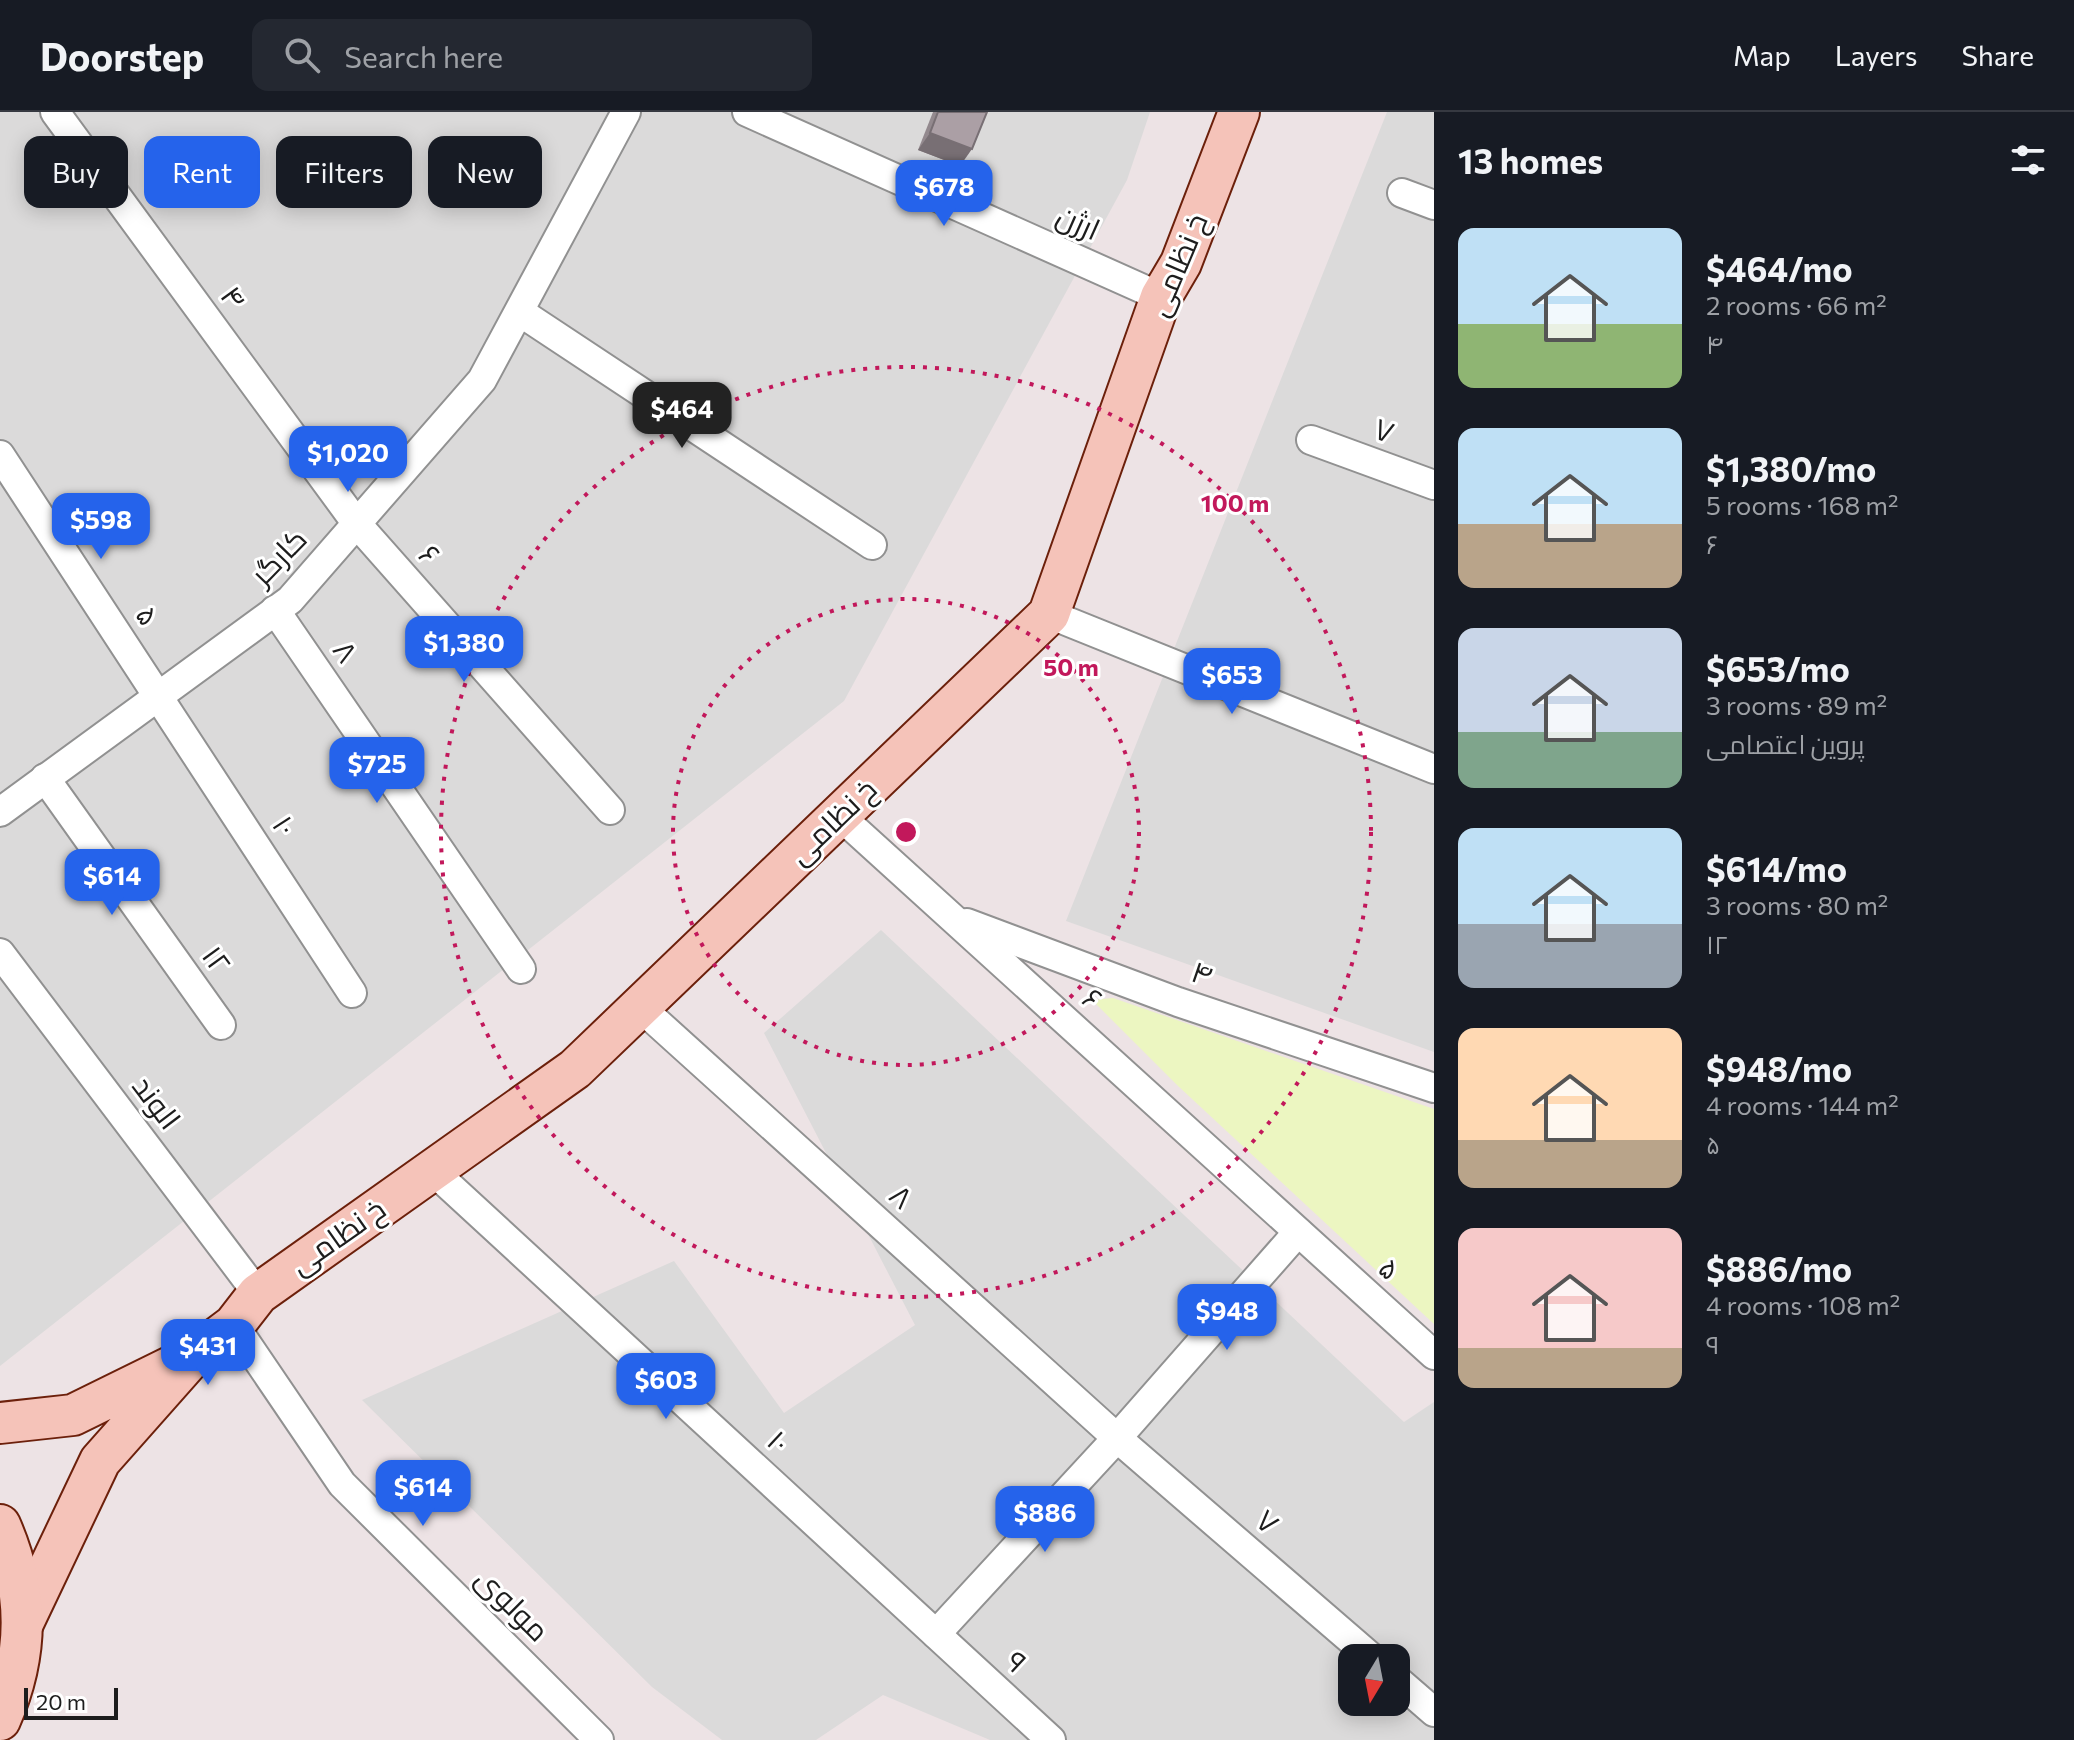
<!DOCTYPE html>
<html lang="en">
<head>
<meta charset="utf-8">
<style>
	:root { --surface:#171b24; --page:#242831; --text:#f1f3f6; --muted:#9ea1a6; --line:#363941; --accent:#2563eb }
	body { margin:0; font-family:Commissioner,Cairo,sans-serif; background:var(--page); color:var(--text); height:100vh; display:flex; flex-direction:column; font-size:30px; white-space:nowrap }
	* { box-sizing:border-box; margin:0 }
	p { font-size:26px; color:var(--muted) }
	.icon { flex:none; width:44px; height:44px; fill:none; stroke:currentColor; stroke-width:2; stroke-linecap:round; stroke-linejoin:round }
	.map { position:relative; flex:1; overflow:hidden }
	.sheet { display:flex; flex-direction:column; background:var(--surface); width:640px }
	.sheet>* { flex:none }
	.top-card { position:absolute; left:24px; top:24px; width:760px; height:72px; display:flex; gap:16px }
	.needle { width:52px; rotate:190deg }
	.tools { position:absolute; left:1338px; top:1532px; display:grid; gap:16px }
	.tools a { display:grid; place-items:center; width:72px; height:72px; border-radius:16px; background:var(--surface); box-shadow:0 4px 20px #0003; font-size:40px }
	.scale { position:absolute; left:24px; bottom:20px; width:94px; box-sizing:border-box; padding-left:8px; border:4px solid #1d1d1d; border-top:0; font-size:22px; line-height:28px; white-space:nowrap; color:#1d1d1d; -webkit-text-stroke:6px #fff; paint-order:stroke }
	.price { position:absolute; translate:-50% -68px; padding:0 18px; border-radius:16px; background:var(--accent); color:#fff; font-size:26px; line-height:52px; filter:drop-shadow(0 2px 4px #0008) }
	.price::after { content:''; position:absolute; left:50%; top:48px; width:24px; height:18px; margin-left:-12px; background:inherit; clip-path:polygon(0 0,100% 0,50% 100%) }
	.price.on { background:#222; color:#fff }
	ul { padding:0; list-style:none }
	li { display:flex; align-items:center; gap:24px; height:200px; padding:0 24px }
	li span { display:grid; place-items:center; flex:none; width:224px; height:160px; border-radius:16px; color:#555 }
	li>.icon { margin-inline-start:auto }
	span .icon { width:96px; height:96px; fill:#fffc; stroke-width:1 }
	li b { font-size:34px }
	h2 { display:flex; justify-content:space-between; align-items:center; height:96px; padding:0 24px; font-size:34px }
	.tag { padding:0 28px; border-radius:16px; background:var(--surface); box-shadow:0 4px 20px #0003; font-size:28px; line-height:72px }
	.tag.on { background:var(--accent); color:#fff }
	header { display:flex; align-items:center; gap:48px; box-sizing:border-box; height:112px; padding:0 40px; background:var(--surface); border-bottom:2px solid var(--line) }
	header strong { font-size:38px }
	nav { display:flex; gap:44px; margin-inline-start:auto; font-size:28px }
	.search { width:560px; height:72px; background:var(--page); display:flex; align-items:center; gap:20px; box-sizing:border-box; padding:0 28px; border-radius:16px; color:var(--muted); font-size:30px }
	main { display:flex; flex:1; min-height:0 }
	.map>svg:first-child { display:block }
	.residential { fill:#dbdada; fill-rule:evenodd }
	.park { fill:#ecf6c1 }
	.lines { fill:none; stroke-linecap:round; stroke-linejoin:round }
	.street-casing { stroke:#919191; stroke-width:32 }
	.secondary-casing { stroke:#6c200b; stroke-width:44 }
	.street { stroke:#fff; stroke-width:28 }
	.secondary { stroke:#f5c3b9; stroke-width:40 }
	.wall { fill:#93898e }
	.shaded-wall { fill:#786f74 }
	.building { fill:#ab9fa5; stroke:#786f74; stroke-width:2 }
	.ring { fill:none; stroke:#c2185b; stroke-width:4; stroke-dasharray:4 8 }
	.labels { text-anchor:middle; stroke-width:6; stroke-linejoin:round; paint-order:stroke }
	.street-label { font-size:30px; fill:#1d1d1d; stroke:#fff }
	.centre { fill:#c2185b; stroke:#fff; stroke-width:4 }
	.ring-label { font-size:24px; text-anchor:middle; font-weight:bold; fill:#c2185b; stroke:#fff; stroke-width:6; stroke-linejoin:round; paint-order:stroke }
</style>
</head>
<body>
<header>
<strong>Doorstep</strong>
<div class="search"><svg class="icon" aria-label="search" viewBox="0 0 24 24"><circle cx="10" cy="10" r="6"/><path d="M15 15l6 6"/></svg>Search here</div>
<nav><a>Map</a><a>Layers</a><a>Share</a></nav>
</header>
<main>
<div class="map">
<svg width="1434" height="1628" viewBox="0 0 1434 1628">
	<rect width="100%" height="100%" fill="#ede3e5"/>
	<!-- residential -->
	<g class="residential">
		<polygon points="0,0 1150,0 1127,68 844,589 0,1254"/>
		<polygon points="1387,0 1434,0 1434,940 1066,809"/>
		<path d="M 881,818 L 1404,1310 L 1434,1290 L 1434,1628 L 990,1628 L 883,1583 L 816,1628 L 722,1628 L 652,1575 L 362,1288 L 674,1149 L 784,1301 L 915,1213 L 764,921 ZM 1352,1546 L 1396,1546 L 1396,1590 L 1352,1590 Z"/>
	</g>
	<!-- park -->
	<polygon class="park" points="1113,886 1434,997 1434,1212 1177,973 1092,888"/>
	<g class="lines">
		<!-- street casing -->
		<g class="street-casing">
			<g id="street">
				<polyline points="55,0 357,412 610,698"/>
				<polyline points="747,0 1161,185"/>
				<polyline points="1402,81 1434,93"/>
				<polyline points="520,200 872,433"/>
				<polyline points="1311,328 1434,373"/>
				<polyline points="0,343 352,881"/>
				<polyline points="275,498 521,857"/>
				<polyline points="1049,502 1434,657"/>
				<polyline points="45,666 221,913"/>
				<polyline points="0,700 290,488 482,268 626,0"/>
				<polyline points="840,704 1434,1243"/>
				<polyline points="967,811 1178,890 1434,976"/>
				<polyline points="0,841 258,1182"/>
				<polyline points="640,895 1117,1326 1372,1546"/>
				<polyline points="432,1058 1051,1628"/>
				<polyline points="234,1213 342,1372 599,1628"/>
				<polyline points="936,1522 1117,1326 1298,1120"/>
				<polyline points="1396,1567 1434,1600"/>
			</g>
		</g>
		<!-- secondary casing -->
		<g class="secondary-casing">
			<g id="secondary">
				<polyline points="193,1244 234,1213 258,1182 575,957 1049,502 1161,185 1181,151 1239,0"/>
				<polyline points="0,1311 73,1303 193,1244 100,1349 23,1511"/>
				<path d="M 0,1413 C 29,1478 29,1543 0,1608"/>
			</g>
		</g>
		<!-- street -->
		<use href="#street" class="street"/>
		<!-- secondary -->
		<use href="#secondary" class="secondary"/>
	</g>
	<!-- wall -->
	<polygon class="wall" points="933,0 987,0 960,54 918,38"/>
	<!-- shaded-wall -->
	<polygon class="shaded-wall" points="930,21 972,37 960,54 918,38"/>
	<!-- building -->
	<polygon class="building" points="938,0 987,0 972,37 930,21"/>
	<!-- distance rings -->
	<g class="ring">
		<circle cx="906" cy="720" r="233"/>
		<circle cx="906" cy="720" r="465"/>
	</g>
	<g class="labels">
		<!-- street labels -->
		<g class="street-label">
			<text transform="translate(1078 111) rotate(24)" y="10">ارژن</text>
			<text transform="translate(1178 153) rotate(-67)" y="10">خ نظامی</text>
			<text transform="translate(233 186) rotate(54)" y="10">۴</text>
			<text transform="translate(1384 319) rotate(20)" y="10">۷</text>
			<text transform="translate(429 443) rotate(49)" y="10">۶</text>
			<text transform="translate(279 445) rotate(-46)" y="10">کارگر</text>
			<text transform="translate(147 504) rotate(57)" y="10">۵</text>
			<text transform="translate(345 540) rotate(56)" y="10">۸</text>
			<text transform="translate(833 710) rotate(-44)" y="10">خ نظامی</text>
			<text transform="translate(284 714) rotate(57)" y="10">۱۰</text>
			<text transform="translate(216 848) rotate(54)" y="10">۱۲</text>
			<text transform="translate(1202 862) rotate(19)" y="10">۴</text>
			<text transform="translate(1092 887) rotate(42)" y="10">۶</text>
			<text transform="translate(156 991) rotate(53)" y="10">الوند</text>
			<text transform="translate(901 1085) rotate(42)" y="10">۸</text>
			<text transform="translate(338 1125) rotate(-35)" y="10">خ نظامی</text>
			<text transform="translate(1389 1157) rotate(42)" y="10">۵</text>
			<text transform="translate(778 1330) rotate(43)" y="10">۱۰</text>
			<text transform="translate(1267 1410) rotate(41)" y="10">۷</text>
			<text transform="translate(512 1493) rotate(45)" y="10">مولوی</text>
			<text transform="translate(1016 1550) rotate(43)" y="10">۹</text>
		</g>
	</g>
	<circle cx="906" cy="720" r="12" class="centre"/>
	<g class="ring-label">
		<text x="1235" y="400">100 m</text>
		<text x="1071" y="564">50 m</text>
	</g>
</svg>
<div class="tools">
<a><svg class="needle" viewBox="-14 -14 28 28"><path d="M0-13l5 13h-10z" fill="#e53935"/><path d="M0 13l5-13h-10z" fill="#9ea1a6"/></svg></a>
</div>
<div class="scale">20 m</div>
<b class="price" style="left:944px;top:116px">$678</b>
<b class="price on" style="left:682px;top:338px">$464</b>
<b class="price" style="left:348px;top:382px">$1,020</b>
<b class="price" style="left:101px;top:449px">$598</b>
<b class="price" style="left:464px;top:572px">$1,380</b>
<b class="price" style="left:1232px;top:604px">$653</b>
<b class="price" style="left:377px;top:693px">$725</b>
<b class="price" style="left:112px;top:805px">$614</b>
<b class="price" style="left:1227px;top:1240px">$948</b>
<b class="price" style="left:208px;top:1275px">$431</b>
<b class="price" style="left:666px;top:1309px">$603</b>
<b class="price" style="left:423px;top:1416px">$614</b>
<b class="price" style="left:1045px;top:1442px">$886</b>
<div class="top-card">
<a class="tag">Buy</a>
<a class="tag on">Rent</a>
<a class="tag">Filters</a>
<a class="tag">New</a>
</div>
</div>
<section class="sheet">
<h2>13 homes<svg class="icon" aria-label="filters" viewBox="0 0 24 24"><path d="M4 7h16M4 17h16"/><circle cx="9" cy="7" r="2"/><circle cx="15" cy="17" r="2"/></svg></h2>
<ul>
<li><span style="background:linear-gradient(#bfe0f5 60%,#8fb573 0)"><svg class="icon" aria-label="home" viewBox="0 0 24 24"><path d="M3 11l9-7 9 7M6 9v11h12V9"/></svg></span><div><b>$464/mo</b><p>2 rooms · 66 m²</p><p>۴</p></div></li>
<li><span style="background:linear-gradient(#bfe0f5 60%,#b9a48a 0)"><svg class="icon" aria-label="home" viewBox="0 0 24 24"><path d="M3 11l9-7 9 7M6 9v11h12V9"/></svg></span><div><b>$1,380/mo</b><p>5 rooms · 168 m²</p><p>۶</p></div></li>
<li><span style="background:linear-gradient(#c9d6e8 65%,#7fa58c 0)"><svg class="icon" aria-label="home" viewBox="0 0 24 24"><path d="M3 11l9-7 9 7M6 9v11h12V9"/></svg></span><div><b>$653/mo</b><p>3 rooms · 89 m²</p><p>پروین اعتصامی</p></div></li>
<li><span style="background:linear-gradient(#bfe0f5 60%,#9aa5b1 0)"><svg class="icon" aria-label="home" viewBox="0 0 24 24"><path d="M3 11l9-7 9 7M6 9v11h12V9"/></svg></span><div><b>$614/mo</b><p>3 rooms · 80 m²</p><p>۱۲</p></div></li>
<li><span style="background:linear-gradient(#ffd9b3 70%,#b9a48a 0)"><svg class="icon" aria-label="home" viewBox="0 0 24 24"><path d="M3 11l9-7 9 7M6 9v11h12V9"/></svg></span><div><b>$948/mo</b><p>4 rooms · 144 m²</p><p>۵</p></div></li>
<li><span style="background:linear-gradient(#f6c9c9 75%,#b9a48a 0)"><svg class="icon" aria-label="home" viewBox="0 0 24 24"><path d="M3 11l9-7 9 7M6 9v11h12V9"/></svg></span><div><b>$886/mo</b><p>4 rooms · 108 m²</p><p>۹</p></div></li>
</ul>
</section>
</main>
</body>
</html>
